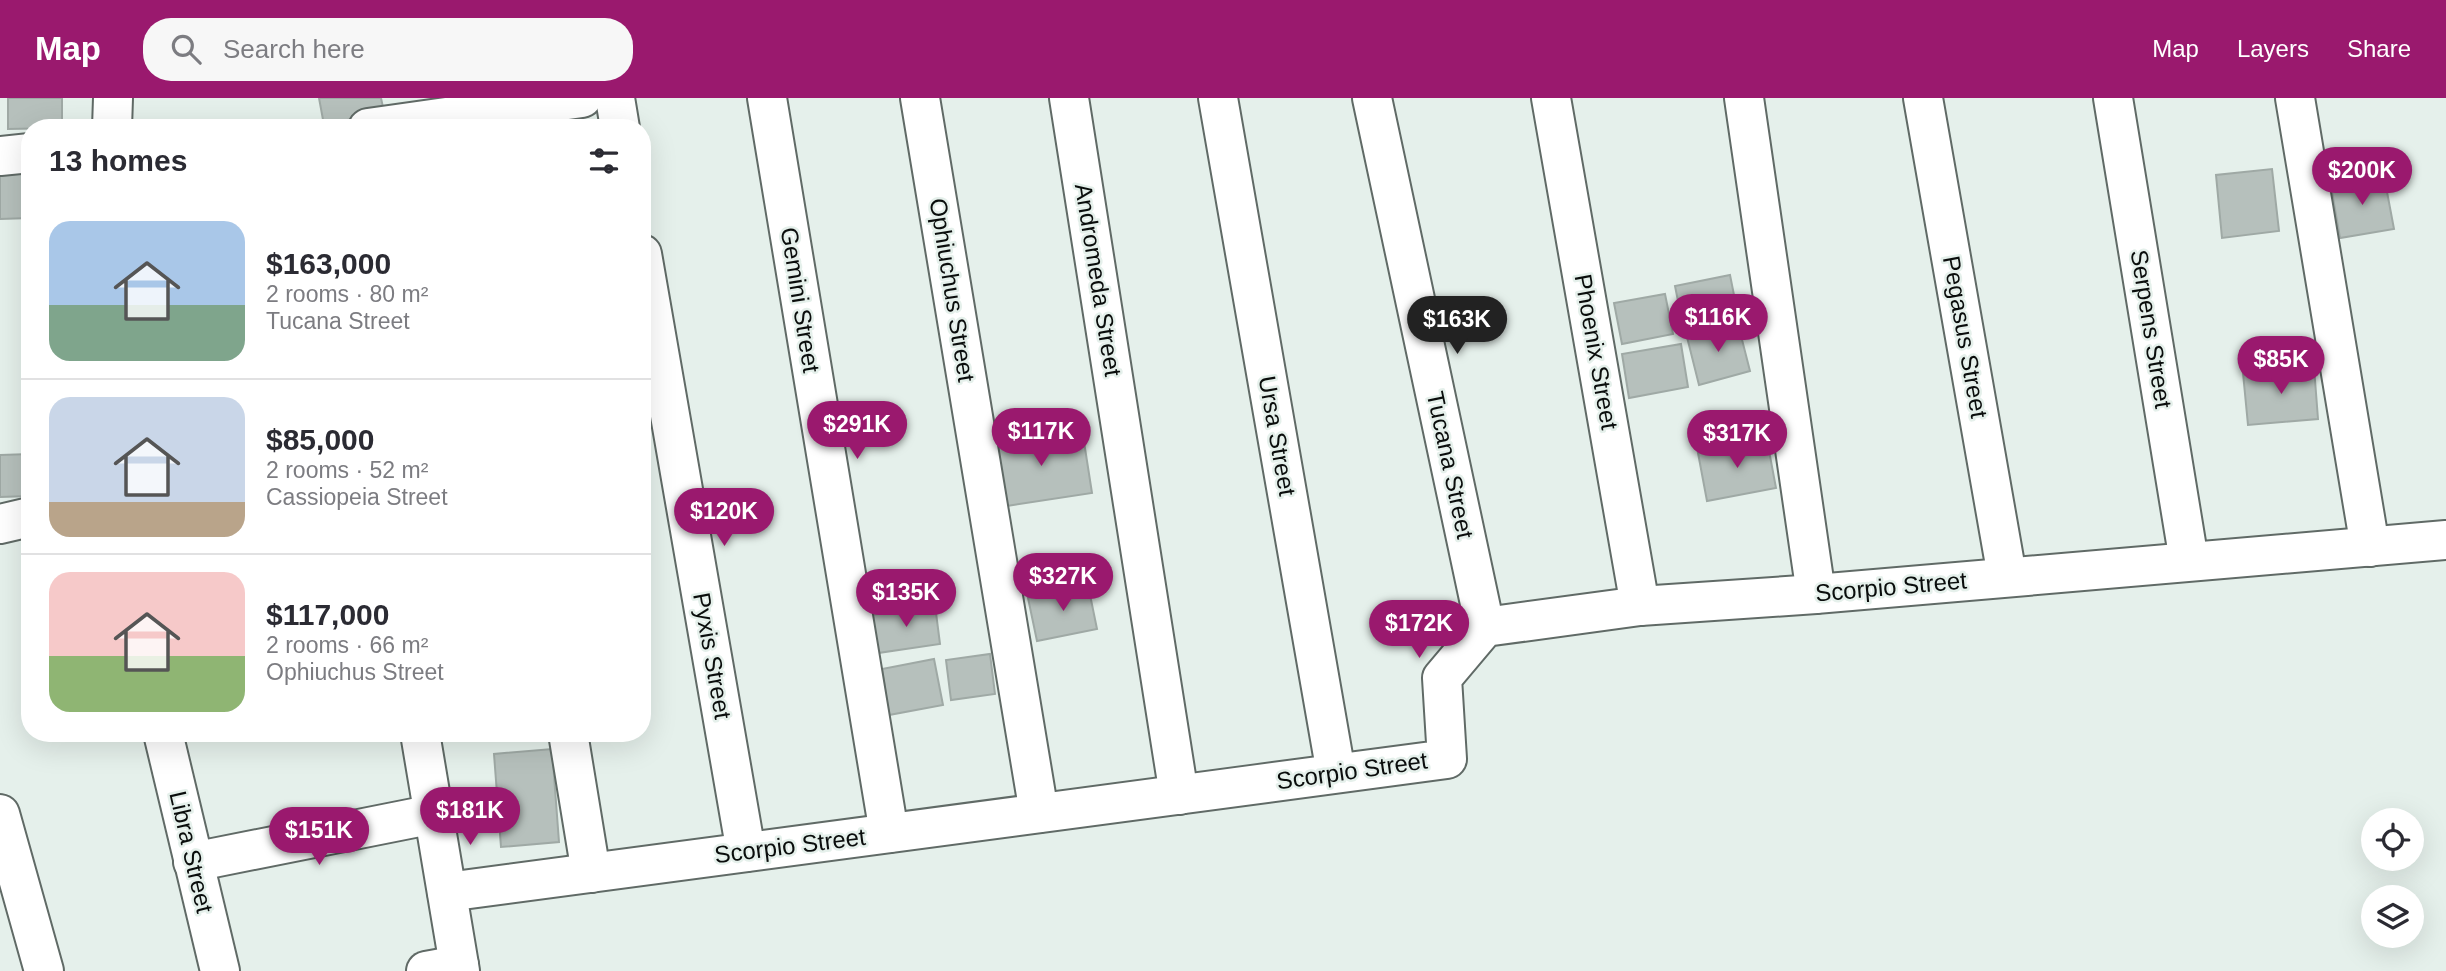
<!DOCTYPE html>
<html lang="en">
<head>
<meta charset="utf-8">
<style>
	:root { --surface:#fff; --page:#f7f7f7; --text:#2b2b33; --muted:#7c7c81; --line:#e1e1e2; --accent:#9a196e }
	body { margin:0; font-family:Arial,sans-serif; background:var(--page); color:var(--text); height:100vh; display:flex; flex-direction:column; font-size:26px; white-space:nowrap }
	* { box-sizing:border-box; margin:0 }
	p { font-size:23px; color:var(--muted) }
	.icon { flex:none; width:38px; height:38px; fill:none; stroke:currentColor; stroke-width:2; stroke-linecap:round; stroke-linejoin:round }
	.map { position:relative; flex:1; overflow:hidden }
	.sheet { position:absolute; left:21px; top:21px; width:630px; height:623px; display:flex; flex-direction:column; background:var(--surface); border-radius:28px; box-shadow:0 7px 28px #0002 }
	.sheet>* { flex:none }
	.tools { position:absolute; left:2361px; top:710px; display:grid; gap:14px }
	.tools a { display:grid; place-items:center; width:63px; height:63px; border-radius:50%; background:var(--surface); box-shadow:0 7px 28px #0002; font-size:35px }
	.price { position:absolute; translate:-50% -60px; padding:0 16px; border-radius:24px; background:var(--accent); color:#fff; font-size:23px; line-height:46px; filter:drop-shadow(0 2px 4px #0008) }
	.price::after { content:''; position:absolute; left:50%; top:42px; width:21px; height:16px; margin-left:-10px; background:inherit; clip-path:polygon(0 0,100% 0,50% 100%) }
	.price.on { background:#222; color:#fff }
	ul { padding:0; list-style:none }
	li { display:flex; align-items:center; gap:21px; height:175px; padding:0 28px }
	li+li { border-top:2px solid var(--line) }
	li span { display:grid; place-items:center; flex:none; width:196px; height:140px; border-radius:21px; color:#555 }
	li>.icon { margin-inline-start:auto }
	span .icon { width:84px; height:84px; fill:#fffc; stroke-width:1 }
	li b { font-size:30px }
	h2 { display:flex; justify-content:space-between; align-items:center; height:84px; padding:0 28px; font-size:30px }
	header { display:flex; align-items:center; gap:42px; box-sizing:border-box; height:98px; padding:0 35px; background:var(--accent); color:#fff }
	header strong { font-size:33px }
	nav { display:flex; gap:38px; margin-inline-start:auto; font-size:24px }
	.search { width:490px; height:63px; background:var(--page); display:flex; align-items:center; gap:18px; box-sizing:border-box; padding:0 24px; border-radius:28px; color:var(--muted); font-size:26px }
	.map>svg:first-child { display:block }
	.building { fill:#b6c0bc; stroke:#9fa9a5; stroke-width:2 }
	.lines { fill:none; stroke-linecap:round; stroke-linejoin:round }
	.minor-casing { stroke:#606a66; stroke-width:42 }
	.minor { stroke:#fff; stroke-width:38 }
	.labels { text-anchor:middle; stroke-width:5; stroke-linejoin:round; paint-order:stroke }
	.street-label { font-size:24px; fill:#0a0d0c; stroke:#e5f0eb }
</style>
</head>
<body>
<header>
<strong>Map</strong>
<div class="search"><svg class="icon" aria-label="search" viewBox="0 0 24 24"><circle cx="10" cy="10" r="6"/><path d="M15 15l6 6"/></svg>Search here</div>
<nav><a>Map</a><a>Layers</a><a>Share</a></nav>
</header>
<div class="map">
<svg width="2446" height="873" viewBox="0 0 2446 873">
	<rect width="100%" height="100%" fill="#e5f0eb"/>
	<!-- building -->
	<g class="building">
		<polygon points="8,0 62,0 62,30 8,31"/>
		<polygon points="319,0 381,0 384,14 324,27"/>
		<polygon points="2272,71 2279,133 2222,140 2216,77"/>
		<polygon points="30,75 30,120 0,121 0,76"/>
		<polygon points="2384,78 2394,131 2340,140 2331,88"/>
		<polygon points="1730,177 1738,217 1683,228 1675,188"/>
		<polygon points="1665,196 1673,236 1622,246 1614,205"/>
		<polygon points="1738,226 1750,273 1699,287 1687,239"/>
		<polygon points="1681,246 1688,289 1629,300 1622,256"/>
		<polygon points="2314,269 2318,321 2248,327 2243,275"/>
		<polygon points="1082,331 1092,395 1000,409 991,346"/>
		<polygon points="1767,342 1776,390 1707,403 1698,355"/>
		<polygon points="30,356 30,398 0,399 0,357"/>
		<polygon points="1088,487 1097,531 1037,543 1028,500"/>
		<polygon points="935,507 940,546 878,555 872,517"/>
		<polygon points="990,556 995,596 951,602 946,562"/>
		<polygon points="934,561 943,607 889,617 882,571"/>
		<polygon points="552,651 559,744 501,749 494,656"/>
	</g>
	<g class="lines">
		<!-- minor casing -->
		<g class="minor-casing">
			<g id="minor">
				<polyline points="615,0 620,30"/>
				<polyline points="767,0 889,735"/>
				<polyline points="920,0 1039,715"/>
				<polyline points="1069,0 1179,697"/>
				<polyline points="1218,0 1336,675"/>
				<polyline points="1372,0 1485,529"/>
				<polyline points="1551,0 1640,508"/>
				<polyline points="1744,0 1816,496"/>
				<polyline points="1923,0 2007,478"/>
				<polyline points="2113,0 2189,463"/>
				<polyline points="2295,0 2370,449"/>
				<polyline points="112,30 113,0"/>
				<polyline points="368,30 582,0"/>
				<polyline points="0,58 30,55"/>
				<polyline points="642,156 746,754"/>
				<polyline points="0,426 30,419"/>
				<polyline points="163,635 220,873"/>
				<polyline points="420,635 460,873"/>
				<polyline points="568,635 591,775"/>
				<polyline points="0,716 44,873"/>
				<polyline points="193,764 434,716"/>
				<polyline points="447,794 1447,661 1442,580 1485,529 1640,508 1816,496 2446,442"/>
				<polyline points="426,873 459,867"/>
			</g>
		</g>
		<!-- minor -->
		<use href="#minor" class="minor"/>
	</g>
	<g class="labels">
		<!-- street labels -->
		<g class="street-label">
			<text transform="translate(1098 182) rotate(81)" y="8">Andromeda Street</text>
			<text transform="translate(952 192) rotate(81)" y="8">Ophiuchus Street</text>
			<text transform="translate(800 202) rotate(81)" y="8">Gemini Street</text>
			<text transform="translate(2151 231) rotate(81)" y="8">Serpens Street</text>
			<text transform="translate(1965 239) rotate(80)" y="8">Pegasus Street</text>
			<text transform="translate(1596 254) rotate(80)" y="8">Phoenix Street</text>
			<text transform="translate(1277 338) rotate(80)" y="8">Ursa Street</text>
			<text transform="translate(1450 367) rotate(78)" y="8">Tucana Street</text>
			<text transform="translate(1891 489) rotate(-5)" y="8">Scorpio Street</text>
			<text transform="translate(712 558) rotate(80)" y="8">Pyxis Street</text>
			<text transform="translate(1352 673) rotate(-8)" y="8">Scorpio Street</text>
			<text transform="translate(790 748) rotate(-7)" y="8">Scorpio Street</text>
			<text transform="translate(191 754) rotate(77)" y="8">Libra Street</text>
		</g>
	</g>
</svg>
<div class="tools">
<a><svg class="icon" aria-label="locate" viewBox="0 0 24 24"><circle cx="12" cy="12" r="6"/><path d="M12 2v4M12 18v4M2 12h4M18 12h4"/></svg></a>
<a><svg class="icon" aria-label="layers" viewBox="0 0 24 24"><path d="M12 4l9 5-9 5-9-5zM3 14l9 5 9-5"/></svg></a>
</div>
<b class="price" style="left:2362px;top:109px">$200K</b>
<b class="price" style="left:1718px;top:256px">$116K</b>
<b class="price on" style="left:1457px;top:258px">$163K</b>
<b class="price" style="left:2281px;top:298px">$85K</b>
<b class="price" style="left:857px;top:363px">$291K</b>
<b class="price" style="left:1041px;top:370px">$117K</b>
<b class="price" style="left:1737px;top:372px">$317K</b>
<b class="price" style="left:724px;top:450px">$120K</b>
<b class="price" style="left:1063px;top:515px">$327K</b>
<b class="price" style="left:906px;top:531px">$135K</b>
<b class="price" style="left:1419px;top:562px">$172K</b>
<b class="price" style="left:470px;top:749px">$181K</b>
<b class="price" style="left:319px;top:769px">$151K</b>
<section class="sheet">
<h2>13 homes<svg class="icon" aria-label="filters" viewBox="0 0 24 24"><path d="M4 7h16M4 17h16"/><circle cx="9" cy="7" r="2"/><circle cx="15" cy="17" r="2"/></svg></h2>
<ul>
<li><span style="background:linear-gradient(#a9c7e8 60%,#7fa58c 0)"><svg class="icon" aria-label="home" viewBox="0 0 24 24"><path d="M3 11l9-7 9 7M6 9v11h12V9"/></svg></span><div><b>$163,000</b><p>2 rooms · 80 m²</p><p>Tucana Street</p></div></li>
<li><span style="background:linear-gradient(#c9d6e8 75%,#b9a48a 0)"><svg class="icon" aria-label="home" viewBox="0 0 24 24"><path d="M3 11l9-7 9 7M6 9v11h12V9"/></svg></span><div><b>$85,000</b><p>2 rooms · 52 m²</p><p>Cassiopeia Street</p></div></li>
<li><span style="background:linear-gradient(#f6c9c9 60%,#8fb573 0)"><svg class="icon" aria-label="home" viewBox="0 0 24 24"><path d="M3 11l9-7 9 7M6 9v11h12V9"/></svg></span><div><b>$117,000</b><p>2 rooms · 66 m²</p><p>Ophiuchus Street</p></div></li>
</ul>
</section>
</div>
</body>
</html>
